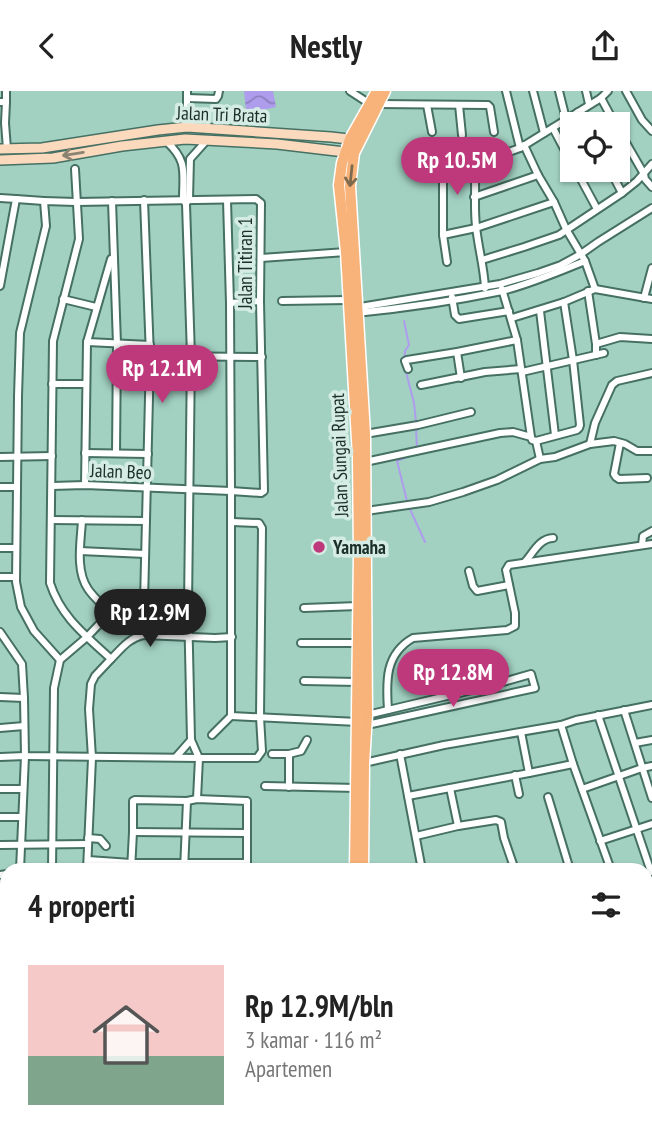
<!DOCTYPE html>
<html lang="id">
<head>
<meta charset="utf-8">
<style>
	:root { --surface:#fff; --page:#f2f2f2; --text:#222; --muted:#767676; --accent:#be397b }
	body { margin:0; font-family:"PT Sans Narrow",sans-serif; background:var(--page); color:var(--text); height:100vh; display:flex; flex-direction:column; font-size:26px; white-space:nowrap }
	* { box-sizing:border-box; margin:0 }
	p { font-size:23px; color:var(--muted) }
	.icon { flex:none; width:38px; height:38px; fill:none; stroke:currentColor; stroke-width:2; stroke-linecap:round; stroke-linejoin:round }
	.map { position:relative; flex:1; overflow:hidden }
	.side { position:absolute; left:0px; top:772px; width:653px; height:275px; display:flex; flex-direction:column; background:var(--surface); border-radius:21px 21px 0 0; box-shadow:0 2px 5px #0004 }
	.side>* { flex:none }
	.tools { position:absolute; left:560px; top:21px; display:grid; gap:14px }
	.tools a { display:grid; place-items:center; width:70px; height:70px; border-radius:0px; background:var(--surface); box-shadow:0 2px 5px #0004; font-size:35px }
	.price { position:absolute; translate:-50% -60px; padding:0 16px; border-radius:24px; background:var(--accent); color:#fff; font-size:23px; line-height:46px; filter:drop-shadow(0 2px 4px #0008) }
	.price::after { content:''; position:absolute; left:50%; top:42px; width:21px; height:16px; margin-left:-10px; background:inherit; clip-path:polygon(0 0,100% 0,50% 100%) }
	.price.active { background:#222; color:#fff }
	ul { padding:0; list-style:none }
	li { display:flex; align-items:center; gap:21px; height:175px; padding:0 28px }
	li span { display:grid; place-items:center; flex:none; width:196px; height:140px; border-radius:0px; color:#555 }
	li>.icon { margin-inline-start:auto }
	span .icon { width:84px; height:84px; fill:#fffc; stroke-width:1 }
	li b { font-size:30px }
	h2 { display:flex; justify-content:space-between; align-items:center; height:84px; padding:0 28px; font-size:30px }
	header { display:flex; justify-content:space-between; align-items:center; height:91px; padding:0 28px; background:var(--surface); font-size:32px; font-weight:600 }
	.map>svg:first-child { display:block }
	.water { fill:url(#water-waves) }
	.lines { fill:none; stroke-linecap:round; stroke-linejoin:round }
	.stream { stroke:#ae9cec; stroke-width:2 }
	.street-casing { stroke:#457063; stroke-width:10 }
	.secondary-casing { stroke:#457063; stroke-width:12 }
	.primary-casing { stroke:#fff; stroke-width:13 }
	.street { stroke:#fff; stroke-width:6 }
	.secondary { stroke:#fbd9bd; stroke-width:9 }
	.primary { stroke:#f8b37a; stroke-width:10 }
	.oneway { stroke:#8b8472 }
	.oneway2 { stroke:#7e6a4d }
	.poi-dot { fill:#be397b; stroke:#d5ece4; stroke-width:2.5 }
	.labels { text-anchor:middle; stroke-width:7; stroke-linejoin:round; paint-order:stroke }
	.street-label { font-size:19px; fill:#1b2e28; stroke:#d5ece4 }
	.poi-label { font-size:19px; font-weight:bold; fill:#1b2e28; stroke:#d5ece4; text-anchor:start }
</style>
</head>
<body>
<header><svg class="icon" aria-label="back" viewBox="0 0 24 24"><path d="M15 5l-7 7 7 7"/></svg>Nestly<svg class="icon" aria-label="share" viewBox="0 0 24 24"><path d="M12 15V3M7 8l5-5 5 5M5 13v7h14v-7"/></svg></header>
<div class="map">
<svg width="652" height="1045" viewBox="0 0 652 1045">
	<defs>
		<pattern id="water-waves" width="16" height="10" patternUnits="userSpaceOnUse" patternTransform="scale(1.75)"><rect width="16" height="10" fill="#ae9cec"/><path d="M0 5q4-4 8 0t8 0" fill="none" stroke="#8d80bf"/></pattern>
	</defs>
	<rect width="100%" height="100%" fill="#a2d1c2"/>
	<!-- water -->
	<polygon class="water" points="244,0 273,0 276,16 248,22 246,19"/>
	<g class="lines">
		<!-- stream -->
		<g class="stream">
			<polyline points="404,230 409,254 405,260 404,269"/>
			<polyline points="406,281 414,312 416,331"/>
			<polyline points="416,336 417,359"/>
			<polyline points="407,410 397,370 412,364"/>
			<polyline points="409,416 425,451"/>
		</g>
		<!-- street casing -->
		<g class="street-casing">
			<g id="street">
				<polyline points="6,0 6,11"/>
				<polyline points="350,0 370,13"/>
				<polyline points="506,0 520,57"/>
				<polyline points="533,0 544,42"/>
				<polyline points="559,0 566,28"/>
				<polyline points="586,0 589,13"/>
				<polyline points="626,0 642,29 652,40"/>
				<polyline points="187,7 216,8 218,5 219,0"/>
				<polyline points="601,7 615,33"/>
				<polyline points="0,11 6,11 5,32 7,58"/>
				<polyline points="378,13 488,14 490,16 494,41"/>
				<polyline points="427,14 432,41"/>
				<polyline points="459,14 462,44"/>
				<polyline points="578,21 585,33"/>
				<polyline points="187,36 187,0"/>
				<polyline points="553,37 572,73"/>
				<polyline points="618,38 644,83 645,88 652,96"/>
				<path d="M 166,50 C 188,70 183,81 183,108 L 186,113 L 191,265 L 188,515 L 191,649 L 199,667 L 197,708"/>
				<polyline points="524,54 538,84 554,111 566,138 585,170 595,198"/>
				<path d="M 472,56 C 478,82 473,109 476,135 C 478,156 484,176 485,197"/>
				<path d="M 75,78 L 79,148 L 53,250 L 50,492 C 61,526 85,544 111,568 L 95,585 L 91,593 L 89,618 L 92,667 L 87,779"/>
				<polyline points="576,79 597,118"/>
				<polyline points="610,79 622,102"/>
				<polyline points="474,106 538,84"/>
				<polyline points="0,107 16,108 0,195"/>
				<polyline points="16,108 44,110"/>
				<polyline points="144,109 150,265 144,511"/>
				<polyline points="112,110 117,253 116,362"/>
				<polyline points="187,111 189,108 190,68 207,49"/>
				<polyline points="443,144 443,71 445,68 448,67 475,73 520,57 601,7 608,0"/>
				<polyline points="261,167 346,161"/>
				<polyline points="482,169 524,156 559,144 622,102 637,90 652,73"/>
				<polyline points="447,171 443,144 476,137 554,111"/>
				<polyline points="502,198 517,249 531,346"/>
				<polyline points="588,200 596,253 596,264"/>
				<polyline points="452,206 455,224 459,228 509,220"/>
				<polyline points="644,207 652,177"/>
				<polyline points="63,208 96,216"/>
				<polyline points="282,210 348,209"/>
				<polyline points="230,212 260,210"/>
				<polyline points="354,217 500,193 538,182 561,174 581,163 598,151 652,117"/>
				<polyline points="540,220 555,344"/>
				<path d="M 356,222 C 405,217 454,210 502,200 C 530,193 558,181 585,170"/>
				<polyline points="512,227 564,211 595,198 652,208"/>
				<polyline points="87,251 150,254"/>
				<polyline points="596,253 620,246 652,248"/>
				<polyline points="457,261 461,287"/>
				<polyline points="150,265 262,266"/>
				<polyline points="408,278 405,270 407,269 457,261 517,249"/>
				<polyline points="522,281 604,262"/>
				<polyline points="52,293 86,293"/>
				<polyline points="421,294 485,281 521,278"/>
				<polyline points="365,343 418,334 471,321"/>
				<polyline points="536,350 540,368"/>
				<polyline points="620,352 614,383 616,386 619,388 647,387"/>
				<polyline points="590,353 595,332 612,294 617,290 652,282"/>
				<polyline points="85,362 148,363"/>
				<polyline points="0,366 52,365"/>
				<polyline points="365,371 500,342 513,341 531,346 532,349 536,350 577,339 579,337 580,334 573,269 564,211"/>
				<polyline points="85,394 87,251 111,168"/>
				<polyline points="52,395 85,394 231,400 230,212 227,109"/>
				<polyline points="0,396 16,396"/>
				<polyline points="366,420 429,411 463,401 497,389 540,368 555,366 590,353 614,350 625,353 637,360 652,360"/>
				<polyline points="51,429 146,430"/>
				<path d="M 82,429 C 81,450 75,479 88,498 C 94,507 104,515 111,523"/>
				<polyline points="642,454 643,445 652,440"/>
				<polyline points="0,457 16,457"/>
				<polyline points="80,460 145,463"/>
				<path d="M 525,471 C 533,462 540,447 553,447"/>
				<polyline points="469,480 473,495 477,500 509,494"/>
				<polyline points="0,486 16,486"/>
				<polyline points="304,517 358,515"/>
				<polyline points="0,541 22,573 24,607 25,665 199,667 257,667 262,660 260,626 262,437 259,432 232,431"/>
				<polyline points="301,552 358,552"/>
				<path d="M 111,568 C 121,558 129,547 143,544 L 215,547 L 232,546"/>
				<polyline points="60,569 34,540 21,516 16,491 18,305 20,242 46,135 44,110 76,111 256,108 261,112 260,210 264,400 261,402 231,400 231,625 212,644"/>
				<polyline points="304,590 358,591"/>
				<polyline points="0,606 24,607"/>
				<path d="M 388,619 C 386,590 385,563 413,547 L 507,539 L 515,535 L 515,522 L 506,479 L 509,474 L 652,453"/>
				<polyline points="624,619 652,707"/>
				<polyline points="598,624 651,781"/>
				<polyline points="231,625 358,631"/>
				<polyline points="367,634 535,597 531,583 489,595 367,624"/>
				<polyline points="561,634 573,673 611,779"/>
				<polyline points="0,637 24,635"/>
				<polyline points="635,652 652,649"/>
				<polyline points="272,663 289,663 289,696"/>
				<polyline points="289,663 301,660 307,649"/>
				<polyline points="400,663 422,779"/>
				<polyline points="0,666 25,665 20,779"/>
				<polyline points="176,666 191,649"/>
				<polyline points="364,672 444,654 561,634 576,629 652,614"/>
				<polyline points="529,682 573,673"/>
				<polyline points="515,684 519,703"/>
				<polyline points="265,695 357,697"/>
				<polyline points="450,697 458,735"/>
				<polyline points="0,698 23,698"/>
				<polyline points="582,698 642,677 652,675"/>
				<polyline points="408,705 529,682 521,641"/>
				<polyline points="548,706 570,779"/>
				<polyline points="0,726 21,726"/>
				<polyline points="133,741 246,742"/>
				<polyline points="416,745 458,735 496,729 501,731 504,747 515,779"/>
				<polyline points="88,747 100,748 106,755"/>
				<polyline points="600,750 652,733"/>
				<polyline points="0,754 88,753"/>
				<polyline points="88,769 131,772 247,772"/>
				<polyline points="52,779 54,597 60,569 87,546 107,525 129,514 144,511 153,513 188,515"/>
				<polyline points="131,779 133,741 133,710 135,709 187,710 197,708 247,710 247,779"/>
				<polyline points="184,779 187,710"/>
				<polyline points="0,784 7,783"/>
				<polyline points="0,811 7,811"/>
				<polyline points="7,841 5,845 7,862"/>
				<polyline points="0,952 7,952"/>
				<polyline points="646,990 652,988"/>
				<polyline points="0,1014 7,1014"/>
				<polyline points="60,1040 61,1045"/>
				<polyline points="118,1040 119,1045"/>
				<polyline points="247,1040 248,1045"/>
				<polyline points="276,1040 276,1042"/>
				<polyline points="459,1040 461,1045"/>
				<polyline points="573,1040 575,1045"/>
				<polyline points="634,1040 636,1045"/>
				<polyline points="213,1045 213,1040"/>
			</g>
		</g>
		<!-- secondary casing -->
		<g class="secondary-casing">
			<g id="secondary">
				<polyline points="0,58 42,57 158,39 187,36 331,46 357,49"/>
				<polyline points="0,69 53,67 122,55 185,48 277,53 353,62"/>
				<polyline points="352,1045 352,1040"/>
				<polyline points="361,1045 362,1040"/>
			</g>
		</g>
		<!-- primary casing -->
		<g class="primary-casing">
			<g id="primary">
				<polyline points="355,779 359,463 358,366 346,161 339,94 342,72 350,48 377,0"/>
				<polyline points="363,779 364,672 367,624 365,343 350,95 354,62 385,0"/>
				<polyline points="646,896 652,893"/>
				<polyline points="646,905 652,902"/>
			</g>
		</g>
		<!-- street -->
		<use href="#street" class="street"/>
		<!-- secondary -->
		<use href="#secondary" class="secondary"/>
		<!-- primary -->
		<use href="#primary" class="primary"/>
	</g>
	<!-- one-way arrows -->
	<defs><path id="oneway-shaft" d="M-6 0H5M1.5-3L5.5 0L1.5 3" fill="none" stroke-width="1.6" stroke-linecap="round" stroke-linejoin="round" transform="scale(1.75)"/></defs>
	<use class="oneway" href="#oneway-shaft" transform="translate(73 63) rotate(171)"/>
	<use class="oneway2" href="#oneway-shaft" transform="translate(351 85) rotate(96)"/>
	<!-- markers -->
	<circle class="poi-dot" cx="319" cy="456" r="7"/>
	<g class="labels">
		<!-- street labels -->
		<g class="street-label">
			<text transform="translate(222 23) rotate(2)" y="7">Jalan Tri Brata</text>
			<text transform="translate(245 172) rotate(-90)" y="7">Jalan Titiran 1</text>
			<text transform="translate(339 364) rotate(-92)" y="7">Jalan Sungai Rupat</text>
			<text transform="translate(121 380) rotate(2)" y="7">Jalan Beo</text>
		</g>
		<!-- poi labels -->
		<g class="poi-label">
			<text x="333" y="463">Yamaha</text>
		</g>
	</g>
</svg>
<div class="tools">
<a><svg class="icon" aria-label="locate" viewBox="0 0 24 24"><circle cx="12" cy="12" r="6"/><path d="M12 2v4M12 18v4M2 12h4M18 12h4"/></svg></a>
</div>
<b class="price" style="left:457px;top:106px">Rp 10.5M</b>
<b class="price" style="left:162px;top:314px">Rp 12.1M</b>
<b class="price active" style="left:150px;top:558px">Rp 12.9M</b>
<b class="price" style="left:453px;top:618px">Rp 12.8M</b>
<section class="side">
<h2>4 properti<svg class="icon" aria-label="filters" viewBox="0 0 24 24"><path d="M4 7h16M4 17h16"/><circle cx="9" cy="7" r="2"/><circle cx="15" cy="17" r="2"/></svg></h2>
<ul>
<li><span style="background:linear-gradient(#f6c9c9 65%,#7fa58c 0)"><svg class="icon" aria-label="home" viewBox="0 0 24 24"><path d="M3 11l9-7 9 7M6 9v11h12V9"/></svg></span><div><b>Rp 12.9M/bln</b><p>3 kamar · 116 m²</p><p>Apartemen</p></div></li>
</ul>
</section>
</div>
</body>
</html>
